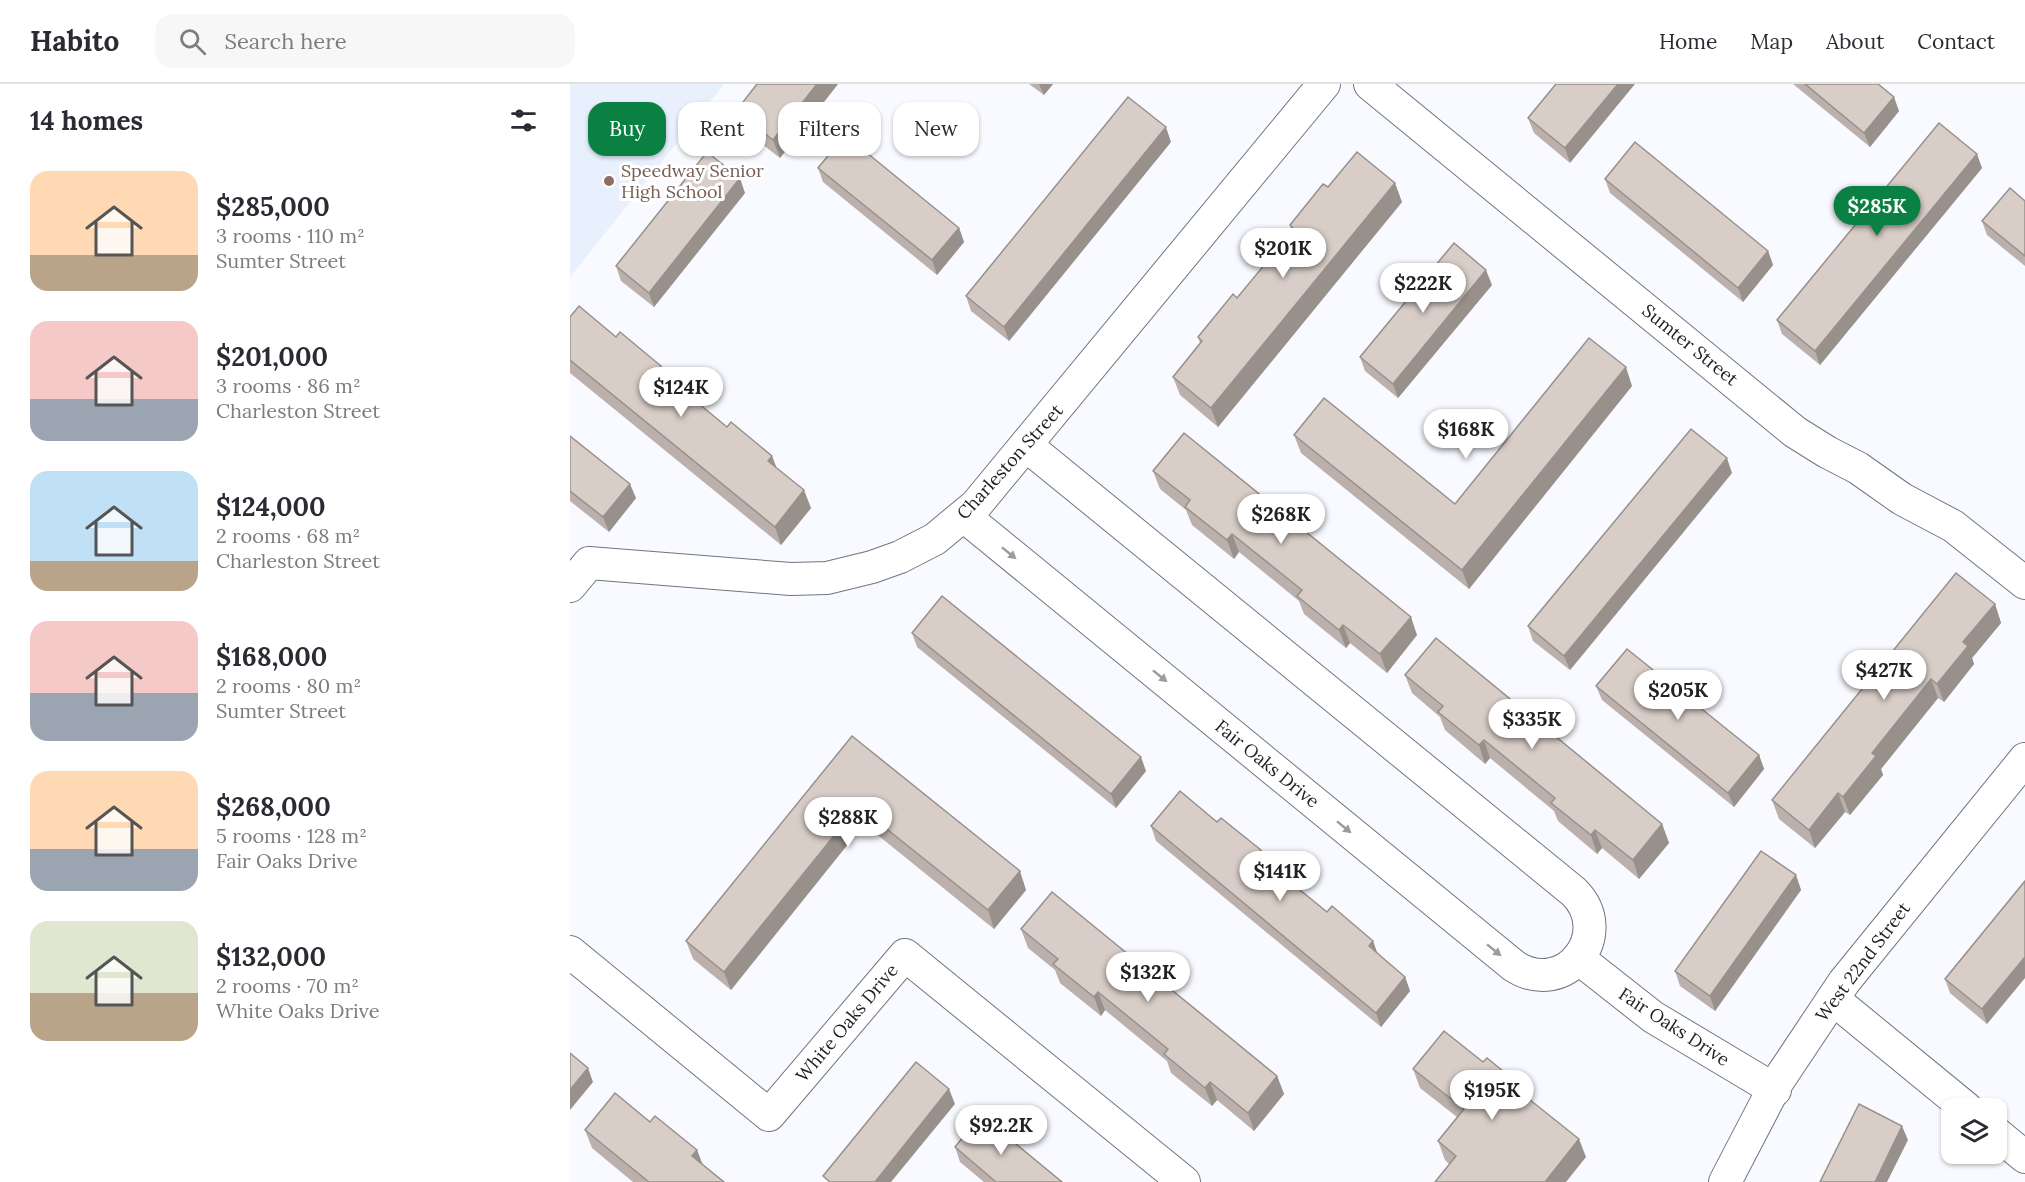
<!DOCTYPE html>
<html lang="en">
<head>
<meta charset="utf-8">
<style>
	:root { --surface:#fff; --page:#f7f7f7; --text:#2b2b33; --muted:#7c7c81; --line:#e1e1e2; --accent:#0b8043 }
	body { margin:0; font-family:Lora,serif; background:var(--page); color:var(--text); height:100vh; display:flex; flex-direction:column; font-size:22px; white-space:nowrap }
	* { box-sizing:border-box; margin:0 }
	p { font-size:20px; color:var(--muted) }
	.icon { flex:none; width:33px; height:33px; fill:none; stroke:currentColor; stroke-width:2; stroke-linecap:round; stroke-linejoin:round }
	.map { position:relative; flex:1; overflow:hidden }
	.side { display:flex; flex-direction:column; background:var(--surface); width:570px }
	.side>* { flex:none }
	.hud { position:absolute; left:18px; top:18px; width:570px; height:54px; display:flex; gap:12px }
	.controls { position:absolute; left:1371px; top:1014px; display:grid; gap:12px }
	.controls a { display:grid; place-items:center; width:66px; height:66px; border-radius:12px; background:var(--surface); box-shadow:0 2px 4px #0004; font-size:30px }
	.price { position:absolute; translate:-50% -51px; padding:0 14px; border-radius:21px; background:#fff; color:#222; font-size:20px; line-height:39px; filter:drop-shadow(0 2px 3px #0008) }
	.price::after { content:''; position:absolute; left:50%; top:36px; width:18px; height:14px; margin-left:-9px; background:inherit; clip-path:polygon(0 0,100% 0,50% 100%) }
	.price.active { background:var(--accent); color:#fff }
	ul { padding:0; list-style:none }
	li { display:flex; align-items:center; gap:18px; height:150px; padding:0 30px }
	li span { display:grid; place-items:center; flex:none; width:168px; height:120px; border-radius:18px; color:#555 }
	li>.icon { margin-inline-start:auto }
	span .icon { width:72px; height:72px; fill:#fffc; stroke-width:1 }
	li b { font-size:26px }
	h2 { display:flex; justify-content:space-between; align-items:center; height:72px; padding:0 30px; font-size:26px }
	.tag { padding:0 21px; border-radius:18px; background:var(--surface); box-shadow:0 2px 4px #0004; font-size:21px; line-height:54px }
	.tag.active { background:var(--accent); color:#fff }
	header { display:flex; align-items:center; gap:36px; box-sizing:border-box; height:84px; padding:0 30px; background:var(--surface); border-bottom:2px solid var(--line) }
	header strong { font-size:28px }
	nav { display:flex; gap:33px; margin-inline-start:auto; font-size:21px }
	.search { width:420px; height:54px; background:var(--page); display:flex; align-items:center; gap:15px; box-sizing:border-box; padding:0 21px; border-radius:18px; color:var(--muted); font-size:22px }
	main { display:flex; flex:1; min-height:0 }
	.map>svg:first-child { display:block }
	.built { fill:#e8effd }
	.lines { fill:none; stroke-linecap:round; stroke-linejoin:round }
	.minor-casing { stroke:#70757f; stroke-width:34 }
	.minor { stroke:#fff; stroke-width:32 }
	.wall { fill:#bbb0ab }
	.shaded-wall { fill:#98908b }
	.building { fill:#d9cdc7; stroke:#98908b; stroke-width:1.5 }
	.oneway { fill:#9a9b9c }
	.education-dot { fill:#8d6e63; stroke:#fff; stroke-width:2 }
	.labels { text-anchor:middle; stroke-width:6; stroke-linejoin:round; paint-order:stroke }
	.education-label { font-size:18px; fill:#785e54; stroke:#fff; text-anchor:start }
	.street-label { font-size:18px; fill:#1e2024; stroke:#fff }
</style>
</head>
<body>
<header>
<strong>Habito</strong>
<div class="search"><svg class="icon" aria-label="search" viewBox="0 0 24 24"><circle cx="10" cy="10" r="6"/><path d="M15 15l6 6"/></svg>Search here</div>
<nav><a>Home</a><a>Map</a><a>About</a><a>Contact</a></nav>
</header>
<main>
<section class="side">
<h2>14 homes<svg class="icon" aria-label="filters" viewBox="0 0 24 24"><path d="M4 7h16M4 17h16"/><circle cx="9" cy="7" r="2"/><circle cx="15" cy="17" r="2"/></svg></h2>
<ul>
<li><span style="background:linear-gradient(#ffd9b3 70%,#b9a48a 0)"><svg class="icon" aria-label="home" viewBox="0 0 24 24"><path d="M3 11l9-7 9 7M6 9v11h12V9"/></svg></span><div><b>$285,000</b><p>3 rooms · 110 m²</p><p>Sumter Street</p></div></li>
<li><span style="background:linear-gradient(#f6c9c9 65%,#9aa5b1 0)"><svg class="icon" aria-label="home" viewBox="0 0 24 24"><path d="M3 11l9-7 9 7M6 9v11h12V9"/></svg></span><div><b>$201,000</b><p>3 rooms · 86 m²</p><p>Charleston Street</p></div></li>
<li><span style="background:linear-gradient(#bfe0f5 75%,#b9a48a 0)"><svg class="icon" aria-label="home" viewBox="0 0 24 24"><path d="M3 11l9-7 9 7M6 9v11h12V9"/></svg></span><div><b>$124,000</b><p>2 rooms · 68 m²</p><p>Charleston Street</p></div></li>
<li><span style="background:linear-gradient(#f6c9c9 60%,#9aa5b1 0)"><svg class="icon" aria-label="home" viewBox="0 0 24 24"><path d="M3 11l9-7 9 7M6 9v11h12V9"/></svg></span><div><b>$168,000</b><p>2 rooms · 80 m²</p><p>Sumter Street</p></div></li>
<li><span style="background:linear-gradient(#ffd9b3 65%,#9aa5b1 0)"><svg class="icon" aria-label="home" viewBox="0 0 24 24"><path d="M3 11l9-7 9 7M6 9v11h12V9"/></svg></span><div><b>$268,000</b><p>5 rooms · 128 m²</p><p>Fair Oaks Drive</p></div></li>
<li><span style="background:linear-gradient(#dfe7d0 60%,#b9a48a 0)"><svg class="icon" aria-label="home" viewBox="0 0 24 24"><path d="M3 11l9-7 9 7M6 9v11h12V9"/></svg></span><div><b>$132,000</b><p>2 rooms · 70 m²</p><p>White Oaks Drive</p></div></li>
</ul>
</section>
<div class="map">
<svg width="1455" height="1098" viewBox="0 0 1455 1098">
	<rect width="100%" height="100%" fill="#f8faff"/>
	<!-- built -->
	<polygon class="built" points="0,0 154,0 0,193"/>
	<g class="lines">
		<!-- minor casing -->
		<g class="minor-casing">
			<g id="minor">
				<polyline points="800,0 1225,348 1257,368 1288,384 1332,415 1383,442 1455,499"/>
				<path d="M 394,432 L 944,882 C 995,915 1046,850 1004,808 L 457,362"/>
				<polyline points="0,502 19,479 221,495 257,494 302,483 330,473 365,455 406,421 754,0"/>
				<polyline points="0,868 199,1031 335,871 614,1098"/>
				<polyline points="1008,874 1083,933 1205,1006"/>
				<polyline points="1263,915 1396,1024"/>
				<polyline points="1426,1049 1455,1073"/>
				<polyline points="1155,1098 1206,1000 1274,898 1455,675"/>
			</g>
		</g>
		<!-- minor -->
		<use href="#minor" class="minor"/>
	</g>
	<!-- wall -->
	<g class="wall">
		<polygon points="187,0 268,0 210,74 173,45 166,27"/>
		<polygon points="459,0 483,0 474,11"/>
		<polygon points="986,0 1000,79 964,49 958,34"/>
		<polygon points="1223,0 1308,0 1329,27 1300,63"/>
		<polygon points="601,58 439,257 401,227 396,212"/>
		<polygon points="248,84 389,144 394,158 367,191 253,98"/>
		<polygon points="1412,84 1250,281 1212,250 1207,236"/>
		<polygon points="1035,95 1198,167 1203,181 1173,218 1040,109"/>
		<polygon points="758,103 832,118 648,343 610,311 603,293 630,259 628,253 667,214 722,148 720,141"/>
		<polygon points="175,109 84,223 51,197 46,182"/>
		<polygon points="1455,117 1455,182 1417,151 1412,137"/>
		<polygon points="922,201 828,314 795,287 790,273"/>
		<polygon points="0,233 94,291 157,343 202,372 206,384 241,424 211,461 0,289"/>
		<polygon points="1062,302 899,505 731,369 724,351 885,420"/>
		<polygon points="0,352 66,414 39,448 0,417"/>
		<polygon points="583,387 847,551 817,589 780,559 776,564 734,530 729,517 669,468 664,475 622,441 616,426 590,405"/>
		<polygon points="1162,389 1000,586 963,557 958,542"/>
		<polygon points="1425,520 1431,539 1402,574 1404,580 1374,618 1368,614 1311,685 1313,691 1280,731 1275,728 1245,764 1209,735 1202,716"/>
		<polygon points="342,549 576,687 546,724 347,563"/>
		<polygon points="835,591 1092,740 1099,759 1069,795 1032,764 1027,770 988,737 984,727 920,674 915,680 875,646 870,633 842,609"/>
		<polygon points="1026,602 1189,671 1194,685 1164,723 1032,616"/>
		<polygon points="282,652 456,806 424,845 294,740 161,906 123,875 116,857"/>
		<polygon points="647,738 691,766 694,776 757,828 803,857 807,869 835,893 840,907 811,943 586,757 581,742"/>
		<polygon points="1226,791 1231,806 1145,927 1110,902 1105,887"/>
		<polygon points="1455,797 1417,940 1380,909 1375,895"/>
		<polygon points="451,845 707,992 714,1010 684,1047 647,1016 642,1022 601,989 597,977 535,926 531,932 490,899 485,886 458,864"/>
		<polygon points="843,985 942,1001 1016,1073 879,1080 875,1076 868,1057 887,1033 850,1004"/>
		<polygon points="80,1038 127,1066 132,1080 154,1098 63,1098 22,1064 15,1046"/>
		<polygon points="385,1063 492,1098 414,1098 390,1078"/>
	</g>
	<!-- shaded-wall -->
	<g class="shaded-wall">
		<polygon points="247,0 268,0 210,74 203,56"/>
		<polygon points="469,0 483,0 474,11"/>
		<polygon points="1048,0 1065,0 1000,79 995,64"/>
		<polygon points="1324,13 1329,27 1300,63 1294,49"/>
		<polygon points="596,43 601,58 439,257 434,243"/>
		<polygon points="1407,70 1412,84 1250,281 1245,267"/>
		<polygon points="170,94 175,109 84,223 79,209"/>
		<polygon points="825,99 832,118 648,343 641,324"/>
		<polygon points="389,144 394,158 367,191 362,176"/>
		<polygon points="1198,167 1203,181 1173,218 1168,204"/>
		<polygon points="916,186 922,201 828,314 823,300"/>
		<polygon points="91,282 98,300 88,286"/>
		<polygon points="1056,283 1062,302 899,505 892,486"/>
		<polygon points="202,372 209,390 198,377"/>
		<polygon points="1157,374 1162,389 1000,586 994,572"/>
		<polygon points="60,400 66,414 39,448 33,433"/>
		<polygon points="234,406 241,424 211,461 205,443"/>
		<polygon points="662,450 669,468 664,475 657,456"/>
		<polygon points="1425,520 1431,539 1402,574 1404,580 1374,618 1367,600 1393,558"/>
		<polygon points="841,533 847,551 817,589 810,570"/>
		<polygon points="773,541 780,559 776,564 769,546"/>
		<polygon points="1361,595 1368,614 1311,685 1313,691 1280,731 1273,713 1302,669"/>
		<polygon points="914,656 920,674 915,680 909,661"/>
		<polygon points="1189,671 1194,685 1164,723 1158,709"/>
		<polygon points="571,673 576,687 546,724 541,710"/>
		<polygon points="1268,709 1275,728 1245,764 1239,746"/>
		<polygon points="288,722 294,740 161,906 154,888"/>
		<polygon points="1092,740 1099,759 1069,795 1063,776"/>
		<polygon points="1025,746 1032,764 1027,770 1021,751"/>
		<polygon points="691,766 696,781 687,771"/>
		<polygon points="450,787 456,806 424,845 418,826"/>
		<polygon points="1226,791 1231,806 1145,927 1140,912"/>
		<polygon points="803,857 808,871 799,862"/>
		<polygon points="1455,873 1455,894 1417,940 1412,925"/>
		<polygon points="835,893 840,907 811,943 806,929"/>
		<polygon points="528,908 535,926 531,932 524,913"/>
		<polygon points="18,984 23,998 0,1026 0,1006"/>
		<polygon points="707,992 714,1010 684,1047 678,1029"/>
		<polygon points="939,992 946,1010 935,996"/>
		<polygon points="640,998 647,1016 642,1022 635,1004"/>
		<polygon points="379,1005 385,1020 321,1098 305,1098"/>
		<polygon points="1332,1042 1338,1056 1317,1098 1305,1098"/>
		<polygon points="1009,1055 1016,1073 996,1098 975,1098"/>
		<polygon points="127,1066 134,1084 122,1072"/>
	</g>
	<!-- building -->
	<g class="building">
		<polygon points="187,0 247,0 203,56 166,27"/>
		<polygon points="986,0 1048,0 995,64 958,34"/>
		<polygon points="1235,0 1308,0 1324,13 1294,49"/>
		<polygon points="558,13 596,43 434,243 396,212"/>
		<polygon points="1369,39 1407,70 1245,267 1207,236"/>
		<polygon points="275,51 389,144 362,176 248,84"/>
		<polygon points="1065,58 1198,167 1168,204 1035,95"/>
		<polygon points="137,68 170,94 79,209 46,182"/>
		<polygon points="787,68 825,99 641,324 603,293 632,257 628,253 663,210 667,214 724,145 720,141 753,100 758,103"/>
		<polygon points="1440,104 1455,117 1455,172 1412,137"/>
		<polygon points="884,159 916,186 823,300 790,273"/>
		<polygon points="9,222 46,253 50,248 91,282 88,286 157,343 161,338 202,372 198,377 234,406 205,443 0,276 0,233"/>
		<polygon points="1019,254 1056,283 892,486 724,351 754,314 885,420"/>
		<polygon points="1121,345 1157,374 994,572 958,542"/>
		<polygon points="614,349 841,533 810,570 773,541 769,546 727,512 732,506 662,450 657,456 615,423 620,416 583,387"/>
		<polygon points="0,352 60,400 33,433 0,407"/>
		<polygon points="1386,489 1425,520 1393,558 1398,562 1367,600 1361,595 1302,669 1306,672 1273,713 1268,709 1239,746 1202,716"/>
		<polygon points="372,512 571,673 541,710 342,549"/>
		<polygon points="866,554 1092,740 1063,776 1025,746 1021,751 981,719 985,714 914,656 909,661 868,628 873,622 835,591"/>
		<polygon points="1057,565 1189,671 1158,709 1026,602"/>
		<polygon points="282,652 450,787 418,826 288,722 154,888 116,857"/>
		<polygon points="610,707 647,738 651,734 691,766 687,771 757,828 762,822 803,857 799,862 835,893 806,929 581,742"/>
		<polygon points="1191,767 1226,791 1140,912 1105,887"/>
		<polygon points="1455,797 1455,873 1412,925 1375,895"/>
		<polygon points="482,808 707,992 678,1029 640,998 635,1004 594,970 598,965 528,908 524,913 483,880 488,875 451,845"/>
		<polygon points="874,947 913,978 917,974 939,992 935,996 1009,1055 975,1098 865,1098 886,1072 868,1057 894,1025 843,985"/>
		<polygon points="0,969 18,984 0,1006"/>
		<polygon points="346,978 379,1005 305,1098 260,1098 253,1092"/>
		<polygon points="45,1009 80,1038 85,1032 127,1066 122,1072 154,1098 79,1098 15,1046"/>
		<polygon points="1289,1020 1332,1042 1305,1098 1250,1098"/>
		<polygon points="411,1031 492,1098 426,1098 385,1063"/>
	</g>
	<!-- one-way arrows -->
	<defs><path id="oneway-solid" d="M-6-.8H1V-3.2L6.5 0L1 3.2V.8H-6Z" transform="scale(1.5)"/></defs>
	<g class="oneway">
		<use href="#oneway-solid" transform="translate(439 469) rotate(39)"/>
		<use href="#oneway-solid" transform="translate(590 592) rotate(39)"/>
		<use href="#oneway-solid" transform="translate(774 743) rotate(39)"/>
		<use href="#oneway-solid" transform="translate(924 866) rotate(39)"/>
	</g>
	<!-- markers -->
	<circle class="education-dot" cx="39" cy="97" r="6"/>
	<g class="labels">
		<!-- education labels -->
		<g class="education-label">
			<text x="51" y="93">Speedway Senior<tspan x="51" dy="21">High School</tspan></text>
		</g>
		<!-- street labels -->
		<g class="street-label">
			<text transform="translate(1120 261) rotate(39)" y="6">Sumter Street</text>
			<text transform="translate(440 378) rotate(-48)" y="6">Charleston Street</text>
			<text transform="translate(697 680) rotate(39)" y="6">Fair Oaks Drive</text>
			<text transform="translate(1293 878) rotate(-53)" y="6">West 22nd Street</text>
			<text transform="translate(277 939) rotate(-50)" y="6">White Oaks Drive</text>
			<text transform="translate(1104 943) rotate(33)" y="6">Fair Oaks Drive</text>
		</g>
	</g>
</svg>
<div class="controls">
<a><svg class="icon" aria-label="layers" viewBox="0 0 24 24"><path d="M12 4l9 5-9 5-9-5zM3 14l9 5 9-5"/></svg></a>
</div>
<b class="price active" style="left:1307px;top:153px">$285K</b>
<b class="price" style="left:713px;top:195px">$201K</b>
<b class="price" style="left:853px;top:230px">$222K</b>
<b class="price" style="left:111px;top:334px">$124K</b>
<b class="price" style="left:896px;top:376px">$168K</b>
<b class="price" style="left:711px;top:461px">$268K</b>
<b class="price" style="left:1314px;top:617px">$427K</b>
<b class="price" style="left:1108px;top:637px">$205K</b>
<b class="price" style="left:962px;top:666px">$335K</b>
<b class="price" style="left:278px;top:764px">$288K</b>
<b class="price" style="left:710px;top:818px">$141K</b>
<b class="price" style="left:578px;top:919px">$132K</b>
<b class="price" style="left:922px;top:1037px">$195K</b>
<b class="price" style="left:431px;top:1072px">$92.2K</b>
<div class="hud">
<a class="tag active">Buy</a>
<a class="tag">Rent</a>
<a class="tag">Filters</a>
<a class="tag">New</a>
</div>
</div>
</main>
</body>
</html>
